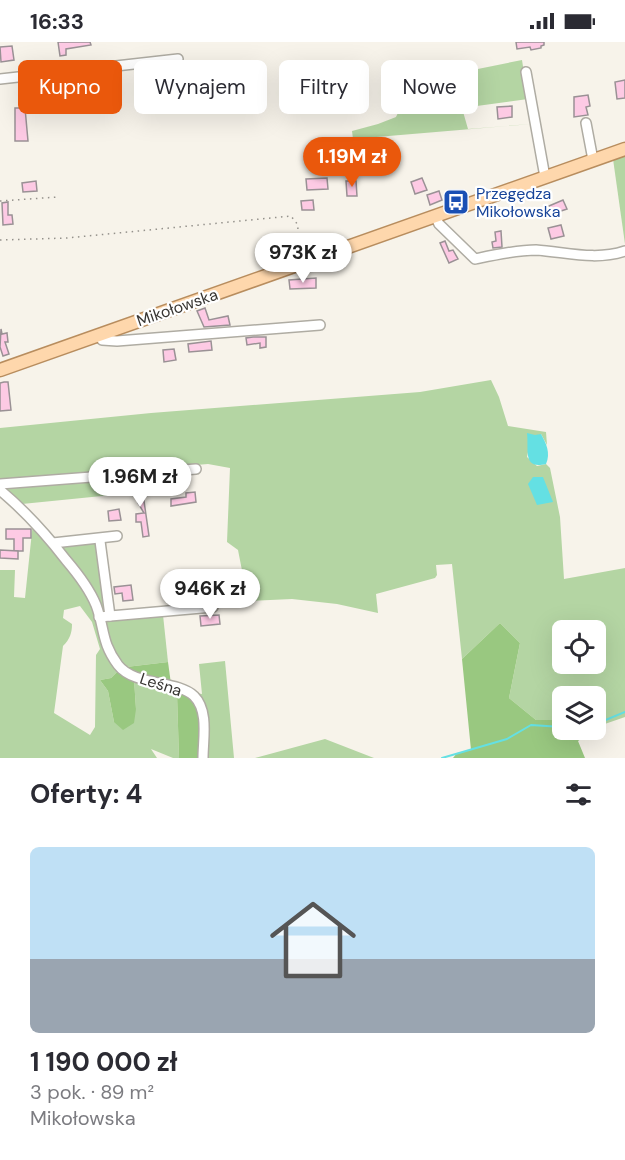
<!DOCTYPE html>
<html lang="pl">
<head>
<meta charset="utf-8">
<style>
	:root { --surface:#fff; --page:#f7f7f7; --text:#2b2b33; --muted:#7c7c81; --accent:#ea580c }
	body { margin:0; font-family:"DM Sans",sans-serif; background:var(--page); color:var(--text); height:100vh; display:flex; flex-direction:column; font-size:22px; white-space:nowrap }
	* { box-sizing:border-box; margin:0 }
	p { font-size:20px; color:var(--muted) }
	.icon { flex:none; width:33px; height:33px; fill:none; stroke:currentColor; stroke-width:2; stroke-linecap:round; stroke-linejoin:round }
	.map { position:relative; height:716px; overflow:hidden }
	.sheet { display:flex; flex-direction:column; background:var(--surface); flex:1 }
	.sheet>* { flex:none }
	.top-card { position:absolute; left:18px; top:18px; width:590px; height:54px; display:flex; gap:12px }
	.fabs { position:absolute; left:552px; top:578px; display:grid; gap:12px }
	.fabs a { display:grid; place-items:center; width:54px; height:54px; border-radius:9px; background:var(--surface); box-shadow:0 6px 24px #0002; font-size:30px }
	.price { position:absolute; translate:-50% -51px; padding:0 14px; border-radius:21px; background:#fff; color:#222; font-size:20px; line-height:39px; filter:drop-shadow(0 2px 3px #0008) }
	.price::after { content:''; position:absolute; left:50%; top:36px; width:18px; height:14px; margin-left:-9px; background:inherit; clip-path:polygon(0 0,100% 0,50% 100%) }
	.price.on { background:var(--accent); color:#fff }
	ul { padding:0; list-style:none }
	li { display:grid; align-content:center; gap:12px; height:318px; padding:0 30px }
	li span { display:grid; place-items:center; height:186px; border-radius:9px; color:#555 }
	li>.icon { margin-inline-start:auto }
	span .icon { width:108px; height:108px; fill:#fffc; stroke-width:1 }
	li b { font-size:26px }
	h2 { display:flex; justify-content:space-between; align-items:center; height:72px; padding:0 30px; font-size:26px }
	.pill { padding:0 21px; border-radius:9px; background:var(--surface); box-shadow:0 6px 24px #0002; font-size:21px; line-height:54px }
	.pill.on { background:var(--accent); color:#fff }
	.status { display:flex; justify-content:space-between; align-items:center; height:42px; padding:0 30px; background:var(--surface); direction:ltr }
	.status svg { height:16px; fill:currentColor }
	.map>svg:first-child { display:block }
	.green { fill:#b4d5a3; fill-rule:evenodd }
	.forest { fill:#99c880 }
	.water { fill:#64e0e3 }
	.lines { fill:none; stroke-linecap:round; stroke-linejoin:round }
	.stream { stroke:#64e0e3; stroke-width:2 }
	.building { fill:#fdcae4; stroke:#9a9195; stroke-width:1.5 }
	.minor-casing { stroke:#afaca3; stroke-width:12 }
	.major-casing { stroke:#b88d5e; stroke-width:15 }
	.path { stroke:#94918b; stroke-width:1.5; stroke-dasharray:1.5 4.5; stroke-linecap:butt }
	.minor { stroke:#fff; stroke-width:9 }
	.major { stroke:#fed7ac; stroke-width:12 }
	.labels { text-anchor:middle; stroke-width:4.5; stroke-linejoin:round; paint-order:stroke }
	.transit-label { font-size:16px; fill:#164399; stroke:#fff; text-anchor:start }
	.street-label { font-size:16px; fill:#373532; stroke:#fff }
</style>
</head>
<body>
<div class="status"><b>16:33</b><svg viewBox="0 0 49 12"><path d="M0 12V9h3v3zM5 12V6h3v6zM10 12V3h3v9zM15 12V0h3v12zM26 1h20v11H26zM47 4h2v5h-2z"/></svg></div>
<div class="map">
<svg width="625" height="716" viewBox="0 0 625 716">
	<rect width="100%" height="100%" fill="#f7f3ea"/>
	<!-- green -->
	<g class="green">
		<path d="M 522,18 L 528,57 L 462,66 L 468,87 L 531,82 L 353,97 L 352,89 L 378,82 L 396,75 C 403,62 401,52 397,38 L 424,36 L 459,28 L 463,30 Z"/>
		<polygon points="625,113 625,202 613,117"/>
		<path d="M 491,338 L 499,355 L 508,384 L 546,390 L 547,403 L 541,392 L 529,405 L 527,415 L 537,424 L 546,422 L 550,426 L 560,475 L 564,537 L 625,526 L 625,675 L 599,684 L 596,683 L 596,654 L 562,654 L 562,678 L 536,678 L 509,656 L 520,601 L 500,581 L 462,617 L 452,522 L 436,523 L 437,533 L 435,536 L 376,552 L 378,571 L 337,562 L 292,557 L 248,559 L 238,508 L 227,500 L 230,426 L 208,422 L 0,439 L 0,386 L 151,371 L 420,350 ZM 562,588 L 596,588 L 596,621 L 562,621 Z"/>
		<polygon points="121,434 122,452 22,462 0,444"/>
		<path d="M 33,480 L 84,545 L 119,628 L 111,636 L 100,638 L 108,649 L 114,680 L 136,667 L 134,637 L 181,650 L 177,652 L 179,716 L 173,716 L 151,707 L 157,716 L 0,716 L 0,528 L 15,528 L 14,555 L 25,556 ZM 80,564 L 92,580 L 100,607 L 96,613 L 95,685 L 90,693 L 54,671 L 63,604 C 70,597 72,591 72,582 L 63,576 L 64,568 Z"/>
		<polygon points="97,498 107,569 105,574 58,502"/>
		<path d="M 163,573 L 168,620 L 126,625 C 113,612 108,599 104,581 L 106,578 Z"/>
		<polygon points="225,619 234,716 207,716 196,651 202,652 199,622"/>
		<polygon points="325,697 374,716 255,716"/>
	</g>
	<!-- forest -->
	<g class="forest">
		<polygon points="500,581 520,601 509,656 536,678 562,678 562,687 595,687 578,699 585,716 453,716 457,711 471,708 462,617"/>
		<polygon points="168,620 171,642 134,631 126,625"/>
		<polygon points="119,628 134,637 136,667 134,681 123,688 114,680 108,649 100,638 111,636"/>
		<path d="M 181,650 C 208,664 201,690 200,716 L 179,716 L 177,652 Z"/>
	</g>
	<!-- water -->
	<g class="water">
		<path d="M 527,391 L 535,393 L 541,392 C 546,401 551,411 546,422 C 522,428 529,407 527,391 Z"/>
		<polygon points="533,435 543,435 553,460 537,463 528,442"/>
	</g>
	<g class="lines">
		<!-- stream -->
		<g class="stream">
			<polyline points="596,682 625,670"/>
			<polyline points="574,687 581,687"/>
			<polyline points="442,716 507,697 531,683 562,685"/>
		</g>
	</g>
	<!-- building -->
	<g class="building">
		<polygon points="58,0 90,0 91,3 66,7 66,13 60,14"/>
		<polygon points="516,0 544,0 544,3 541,4 541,6 531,8 530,5 517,7"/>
		<polygon points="12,4 14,18 1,20 0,5"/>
		<polygon points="176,24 176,26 179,26 180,33 173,36 173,40 166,41 164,25"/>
		<polygon points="87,34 87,37 107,35 108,45 98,46 97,42 81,44 80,35"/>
		<polygon points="625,38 625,56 617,57 615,40"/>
		<polygon points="62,40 64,51 49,53 48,42"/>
		<polygon points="588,53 590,64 586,65 588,73 574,75 574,55"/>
		<polygon points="512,64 512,75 498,77 497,65"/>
		<polygon points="15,66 25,66 28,99 15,99"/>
		<polygon points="327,136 328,147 307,148 306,137"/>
		<polygon points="422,136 427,148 415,152 411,140"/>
		<polygon points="36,139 37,149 23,150 22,141"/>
		<polygon points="346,139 356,139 357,154 347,154"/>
		<polygon points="439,149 442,158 430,163 427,153"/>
		<polygon points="313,158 314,168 302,168 301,159"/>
		<polygon points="563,158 567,167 552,172 549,164"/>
		<polygon points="8,160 8,173 12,173 13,182 3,183 2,161"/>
		<polygon points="561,183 564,194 551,197 548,186"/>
		<polygon points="501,189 502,205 493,206 492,200 496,199 495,190"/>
		<polygon points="445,199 449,209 453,208 458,217 449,221 440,201"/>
		<polygon points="316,236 316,246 290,247 289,238"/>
		<polygon points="205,266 209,278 228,274 230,283 204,285 197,269"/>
		<polygon points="1,287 2,292 7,291 8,300 5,300 9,312 3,314 0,305"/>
		<polygon points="253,295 266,295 266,305 260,306 260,301 247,303 246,296"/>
		<polygon points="211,299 212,308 189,310 188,302"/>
		<polygon points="174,307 176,318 164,320 163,308"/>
		<polygon points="4,340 8,340 11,368 0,369 0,341"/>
		<polygon points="136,440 137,448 137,446 142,445 149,494 143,495 141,480 136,480 136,472 144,471 138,461 137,449 128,450 127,441"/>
		<polygon points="195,450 196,460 171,464 171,457 186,455 186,451"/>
		<polygon points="119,467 121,478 109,479 108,469"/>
		<polygon points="6,487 31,487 31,496 23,496 23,509 14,509 14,497 6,497"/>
		<polygon points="0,508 18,509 18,517 0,516"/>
		<polygon points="131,543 133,558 123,559 122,551 115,552 114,545"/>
		<polygon points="219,573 220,582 201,584 200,574"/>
	</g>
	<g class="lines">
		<!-- minor casing -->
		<g class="minor-casing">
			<g id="minor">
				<polyline points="526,30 545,135"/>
				<polyline points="0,37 178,17"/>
				<polyline points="586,81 593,118"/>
				<path d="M 435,174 L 439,182 L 475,217 C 494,213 516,208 536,208 C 566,210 595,219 625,209"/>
				<polyline points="98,293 102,298 117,299 320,283"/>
				<polyline points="0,442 196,427"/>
				<path d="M 0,448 C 25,469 46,492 66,518 C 78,532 89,546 96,563 C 105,587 101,600 118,623 C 134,644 177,638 194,654 C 209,669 203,697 203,716"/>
				<polyline points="100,499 110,574"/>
				<polyline points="53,501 117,494"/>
				<polyline points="99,575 213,565"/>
			</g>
		</g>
		<!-- major casing -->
		<g class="major-casing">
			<polyline id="major" points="0,328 625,107"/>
		</g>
		<!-- path -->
		<g class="path">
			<polyline points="0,159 58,155"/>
			<polyline points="0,198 67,196 291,174 298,183 297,212"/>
		</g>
		<!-- minor -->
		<use href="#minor" class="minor"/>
		<!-- major -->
		<use href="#major" class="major"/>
	</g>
	<!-- icons -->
	<defs>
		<g id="bus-square" transform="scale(1.35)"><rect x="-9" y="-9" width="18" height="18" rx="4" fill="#1a4fb4" stroke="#fff"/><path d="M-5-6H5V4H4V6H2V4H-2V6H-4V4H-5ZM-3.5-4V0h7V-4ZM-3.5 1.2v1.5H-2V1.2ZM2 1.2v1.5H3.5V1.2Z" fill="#fff"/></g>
	</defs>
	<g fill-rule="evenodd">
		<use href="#bus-square" x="456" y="160"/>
	</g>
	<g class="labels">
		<!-- transit labels -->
		<g class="transit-label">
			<text x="476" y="157">Przegędza<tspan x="476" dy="18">Mikołowska</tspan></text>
		</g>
		<!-- street labels -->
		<g class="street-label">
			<text transform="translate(177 265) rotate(-19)" y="6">Mikołowska</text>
			<text transform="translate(161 642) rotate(18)" y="6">Leśna</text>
		</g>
	</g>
</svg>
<div class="fabs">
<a><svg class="icon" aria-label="locate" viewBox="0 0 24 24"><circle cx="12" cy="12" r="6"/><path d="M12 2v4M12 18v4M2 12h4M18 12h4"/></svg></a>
<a><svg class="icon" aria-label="layers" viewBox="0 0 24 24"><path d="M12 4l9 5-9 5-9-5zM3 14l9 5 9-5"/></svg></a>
</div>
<b class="price on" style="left:352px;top:146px">1.19M zł</b>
<b class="price" style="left:303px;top:242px">973K zł</b>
<b class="price" style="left:140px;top:466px">1.96M zł</b>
<b class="price" style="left:210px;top:578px">946K zł</b>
<div class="top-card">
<a class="pill on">Kupno</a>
<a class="pill">Wynajem</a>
<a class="pill">Filtry</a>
<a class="pill">Nowe</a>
</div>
</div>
<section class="sheet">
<h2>Oferty: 4<svg class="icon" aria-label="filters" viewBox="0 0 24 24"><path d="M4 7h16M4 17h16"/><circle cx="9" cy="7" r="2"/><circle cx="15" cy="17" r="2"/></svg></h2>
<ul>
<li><span style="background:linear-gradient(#bfe0f5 60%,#9aa5b1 0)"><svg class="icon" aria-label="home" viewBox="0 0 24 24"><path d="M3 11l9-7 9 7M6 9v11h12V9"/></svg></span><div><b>1 190 000 zł</b><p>3 pok. · 89 m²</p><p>Mikołowska</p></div></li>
</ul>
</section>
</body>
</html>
